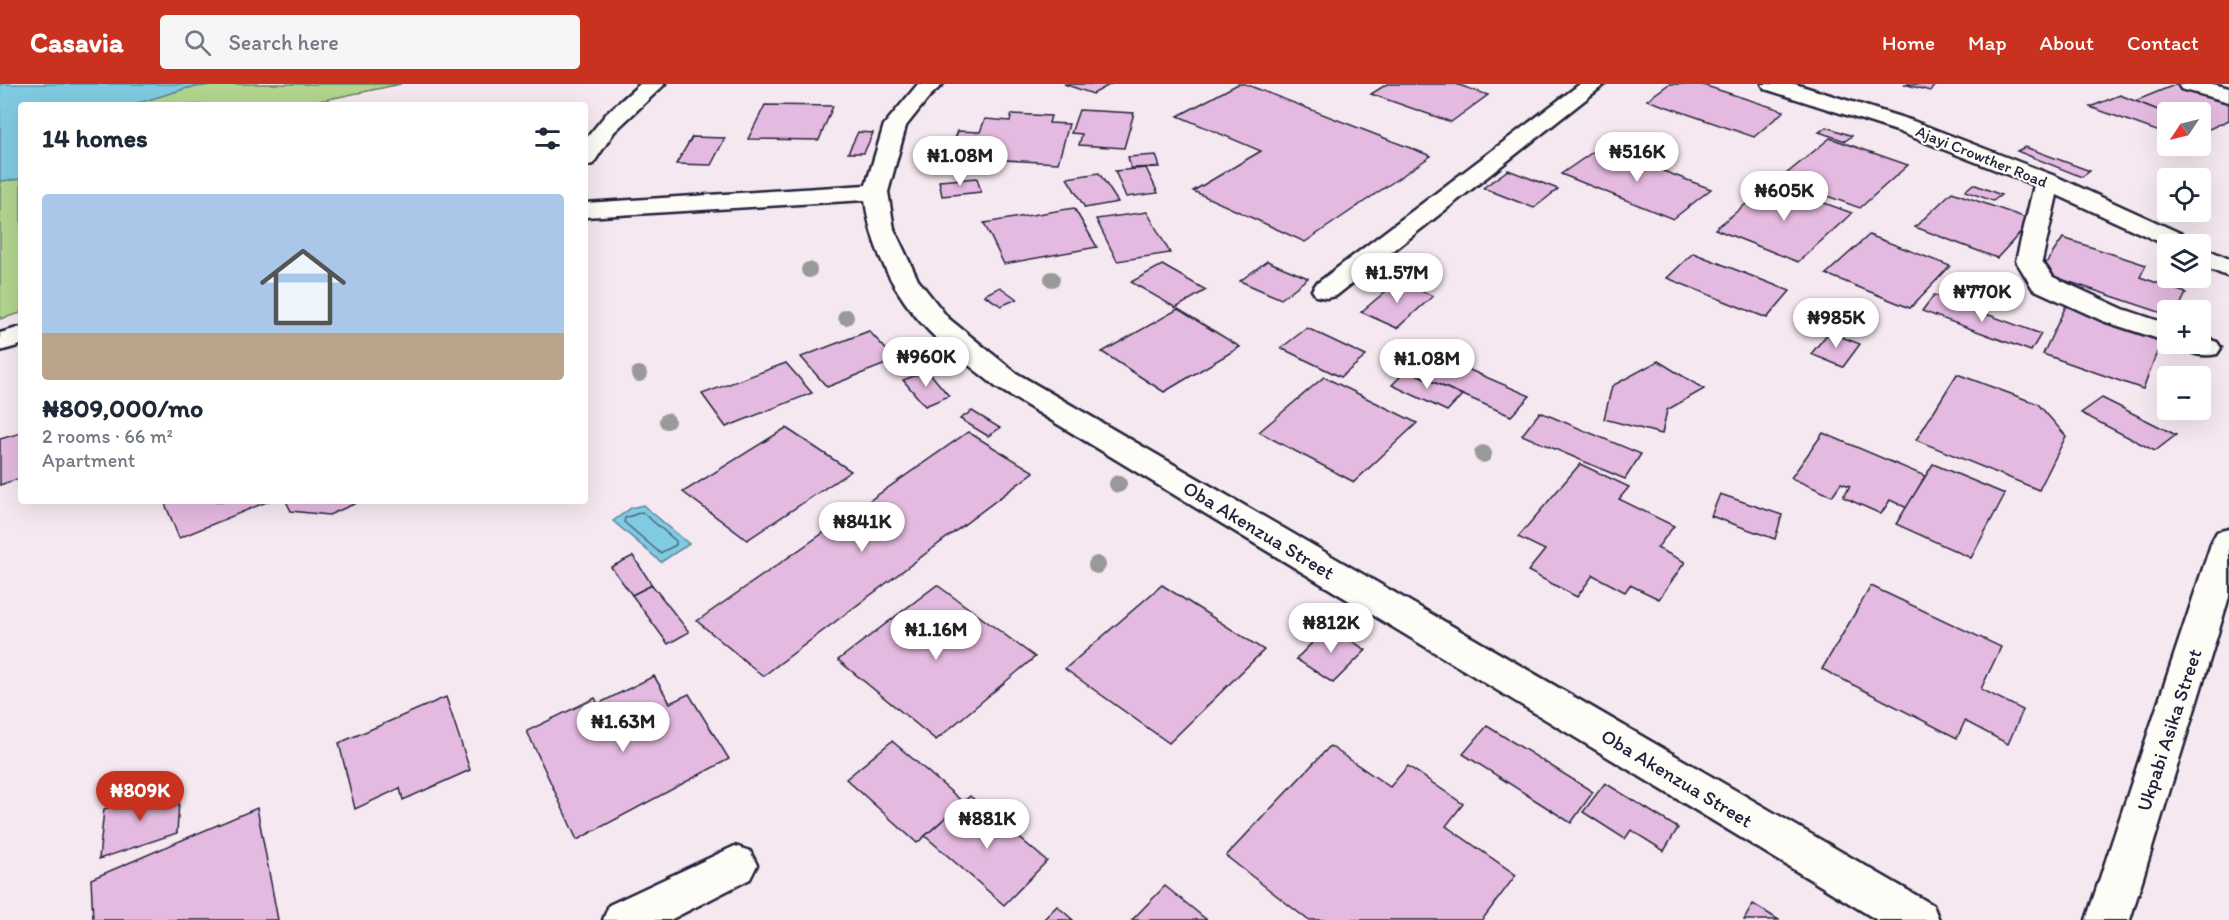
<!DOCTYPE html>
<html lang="en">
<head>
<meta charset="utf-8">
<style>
	:root { --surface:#fff; --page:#f6f6f7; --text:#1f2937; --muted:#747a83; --accent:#c8321e }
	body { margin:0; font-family:Itim,sans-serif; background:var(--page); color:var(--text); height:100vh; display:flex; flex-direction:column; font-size:22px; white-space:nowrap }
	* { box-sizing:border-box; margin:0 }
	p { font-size:20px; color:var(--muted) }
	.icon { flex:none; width:33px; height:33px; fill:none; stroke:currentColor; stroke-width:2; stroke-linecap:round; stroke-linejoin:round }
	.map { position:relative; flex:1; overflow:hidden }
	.panel { position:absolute; left:18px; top:18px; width:570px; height:402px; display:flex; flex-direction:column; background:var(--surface); border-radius:6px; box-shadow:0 6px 24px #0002 }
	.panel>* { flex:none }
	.needle { width:39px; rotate:235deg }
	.tools { position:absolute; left:2157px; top:18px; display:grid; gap:12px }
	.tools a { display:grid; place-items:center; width:54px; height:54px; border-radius:6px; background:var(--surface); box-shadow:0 6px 24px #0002; font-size:30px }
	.price { position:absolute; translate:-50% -51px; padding:0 14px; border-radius:21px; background:#fff; color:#222; font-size:20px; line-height:39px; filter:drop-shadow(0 2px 3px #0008) }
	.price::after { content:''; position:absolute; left:50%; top:36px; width:18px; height:14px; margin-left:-9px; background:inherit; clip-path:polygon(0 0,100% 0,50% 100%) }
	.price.on { background:var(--accent); color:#fff }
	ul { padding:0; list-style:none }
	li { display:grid; align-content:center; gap:12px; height:318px; padding:0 24px }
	li span { display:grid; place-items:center; height:186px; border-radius:6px; color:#555 }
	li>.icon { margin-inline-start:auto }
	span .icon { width:108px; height:108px; fill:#fffc; stroke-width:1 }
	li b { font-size:26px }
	h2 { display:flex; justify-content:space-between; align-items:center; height:72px; padding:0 24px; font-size:26px }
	header { display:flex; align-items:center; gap:36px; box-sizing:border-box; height:84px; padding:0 30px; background:var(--accent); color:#fff }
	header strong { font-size:28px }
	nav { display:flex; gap:33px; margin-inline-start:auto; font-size:21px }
	.search { width:420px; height:54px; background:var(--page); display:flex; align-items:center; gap:15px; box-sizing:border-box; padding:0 21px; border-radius:6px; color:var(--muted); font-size:22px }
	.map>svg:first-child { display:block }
	.green { fill:#b3d58f; stroke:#6a7c65; stroke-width:1.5 }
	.water { fill:#80cbe1; stroke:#5a879f; stroke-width:1.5 }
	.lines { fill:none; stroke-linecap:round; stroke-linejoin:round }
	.shore { stroke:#48667d; stroke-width:1.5 }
	.building { fill:#e5bae0; stroke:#22223b; stroke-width:1.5 }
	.minor-casing { stroke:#22223b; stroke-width:5 }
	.minor { fill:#fdfcf7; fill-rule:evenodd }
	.tree { fill:#9a999a }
	.labels { text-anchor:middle; stroke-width:4.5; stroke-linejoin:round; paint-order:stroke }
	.far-street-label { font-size:16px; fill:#22223b; stroke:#fdfcf7 }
	.street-label { font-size:20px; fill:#22223b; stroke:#fdfcf7 }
</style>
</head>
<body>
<header>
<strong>Casavia</strong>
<div class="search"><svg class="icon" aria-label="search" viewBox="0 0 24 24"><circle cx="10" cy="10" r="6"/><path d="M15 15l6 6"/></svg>Search here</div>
<nav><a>Home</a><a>Map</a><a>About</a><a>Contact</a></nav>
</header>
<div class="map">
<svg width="2229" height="836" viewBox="0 0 2229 836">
	<rect width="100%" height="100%" fill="#f6e8f0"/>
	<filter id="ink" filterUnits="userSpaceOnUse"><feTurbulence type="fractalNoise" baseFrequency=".0167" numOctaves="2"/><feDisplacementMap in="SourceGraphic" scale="12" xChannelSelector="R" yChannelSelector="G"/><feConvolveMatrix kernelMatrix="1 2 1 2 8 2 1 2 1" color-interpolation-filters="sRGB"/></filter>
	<g filter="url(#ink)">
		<!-- green -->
		<g class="green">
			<polygon points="217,0 401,0 300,21 132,21 187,4"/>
			<polygon points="21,95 21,229 0,235 0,97"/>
		</g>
		<!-- water -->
		<g class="water">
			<polygon points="0,0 217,0 187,4 132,21 21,21 21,95 0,97"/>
			<polygon points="643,421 689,460 661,478 613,437 631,424"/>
		</g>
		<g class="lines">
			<!-- shore -->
			<polygon class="shore" points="642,428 676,457 676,461 660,469 624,438 625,434"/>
		</g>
		<!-- building -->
		<g class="building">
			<polygon points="1064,0 1111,0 1093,10"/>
			<polygon points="1238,0 1245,0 1431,72 1305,158 1193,107 1261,67 1178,32"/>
			<polygon points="1387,0 1456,0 1488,11 1451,38 1371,10"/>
			<polygon points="1669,0 1700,0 1784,27 1754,53 1647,16"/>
			<polygon points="1904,0 1936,0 1930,7"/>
			<polygon points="2177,0 2195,0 2229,13 2229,36 2207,46 2200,43 2200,28 2168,30 2135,17"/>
			<polygon points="2120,11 2168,30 2168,51 2090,23"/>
			<polygon points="765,21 833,22 819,56 748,55"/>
			<polygon points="1079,26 1134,29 1124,64 1079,61 1082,50 1071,49"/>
			<polygon points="1012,30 1051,32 1049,39 1069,40 1058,79 970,74 974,64 952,62 958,47 980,48 985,35 1010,37"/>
			<polygon points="1827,43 1852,52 1845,57 1819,48"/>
			<polygon points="858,48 873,49 864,69 848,69"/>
			<polygon points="692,53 725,54 711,81 676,80"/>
			<polygon points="1830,54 1908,81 1860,124 1780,95"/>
			<polygon points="1600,63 1711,105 1673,135 1561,90"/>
			<polygon points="2025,63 2090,87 2082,93 2017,67"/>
			<polygon points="1156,71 1160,83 1131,84 1128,73"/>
			<polygon points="1146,84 1158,109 1126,113 1115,87"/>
			<polygon points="1508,86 1558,105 1534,124 1483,104"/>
			<polygon points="1099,89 1118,118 1085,124 1067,94"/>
			<polygon points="977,94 981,108 942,112 939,97"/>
			<polygon points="1771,100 1852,129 1798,178 1715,145"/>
			<polygon points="1973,100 2001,111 1993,117 1965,107"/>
			<polygon points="1952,108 2032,136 1997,174 1915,143"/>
			<polygon points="1074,124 1097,163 1004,180 984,139"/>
			<polygon points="1147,128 1170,169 1117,177 1096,135"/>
			<polygon points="1869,151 1950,182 1910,224 1826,190"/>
			<polygon points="2063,154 2146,181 2140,193 2186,209 2178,226 2168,226 2168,231 2040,188"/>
			<polygon points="1693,169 1790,207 1767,234 1667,194"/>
			<polygon points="1267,177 1308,194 1281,215 1240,197"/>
			<polygon points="1162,181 1206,206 1176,224 1131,198"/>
			<polygon points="1398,197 1433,212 1397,244 1361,228"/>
			<polygon points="1000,203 1017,215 1001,222 984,211"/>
			<polygon points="1934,211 2041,250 2031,267 1922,227"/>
			<polygon points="2067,220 2163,252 2143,305 2043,270"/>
			<polygon points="1178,225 1240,263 1164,308 1102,268"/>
			<polygon points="1307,244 1366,272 1341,293 1281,264"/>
			<polygon points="869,247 896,276 827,303 801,273"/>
			<polygon points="1829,248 1860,260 1843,283 1811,270"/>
			<polygon points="1428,268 1530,312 1511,332 1408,287"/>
			<polygon points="1658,277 1704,305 1667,326 1662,350 1604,335 1612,302"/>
			<polygon points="786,279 812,309 726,343 702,310"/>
			<polygon points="1407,286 1462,311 1447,327 1392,301"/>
			<polygon points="928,287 949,312 925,322 903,296"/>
			<polygon points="1957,290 2038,320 2066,352 2039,406 1916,356"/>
			<polygon points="1324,293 1417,339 1354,398 1259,348"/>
			<polygon points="2102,314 2176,351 2155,367 2081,329"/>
			<polygon points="972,327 1000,344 988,352 960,335"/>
			<polygon points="1540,328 1641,370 1625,395 1522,351"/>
			<polygon points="786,344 851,387 747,456 683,408"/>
			<polygon points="968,348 1034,388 763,592 697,537"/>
			<polygon points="21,349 21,394 0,401 0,355"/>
			<polygon points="1823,349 1925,392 1907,424 1890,416 1881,430 1843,413 1850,402 1841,399 1832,412 1791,394"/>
			<polygon points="1580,380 1629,403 1619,415 1674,442 1657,464 1685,478 1659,515 1630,501 1625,508 1593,491 1577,513 1528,487 1545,466 1518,453"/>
			<polygon points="1933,380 2005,410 1971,474 1896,440"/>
			<polygon points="1720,410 1782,431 1775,455 1711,432"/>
			<polygon points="164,417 269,417 179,454"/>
			<polygon points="286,417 361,417 329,431 291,427"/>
			<polygon points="633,472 652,501 632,511 611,483"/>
			<polygon points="652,501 689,548 668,560 632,511"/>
			<polygon points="937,501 1035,573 936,656 838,576"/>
			<polygon points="1162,501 1264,566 1169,659 1065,585"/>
			<polygon points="1871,502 2001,563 1981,605 2023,626 2008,660 1965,637 1957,654 1822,585"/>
			<polygon points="1329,542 1366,566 1333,599 1296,575"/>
			<polygon points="654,592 670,619 689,610 729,675 577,756 527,647 595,614 598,620"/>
			<polygon points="446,613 470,686 403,716 400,704 355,725 339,659"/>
			<polygon points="1487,642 1593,708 1571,739 1463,670"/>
			<polygon points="892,657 963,718 917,759 846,695"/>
			<polygon points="1330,662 1390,703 1408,682 1463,720 1446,742 1516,791 1482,836 1308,836 1226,772"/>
			<polygon points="1605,699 1678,744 1664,767 1631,746 1625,755 1583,728"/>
			<polygon points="180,701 177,749 99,775 104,725"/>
			<polygon points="970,712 1047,777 1004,821 925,752"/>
			<polygon points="257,724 278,836 93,836 91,795"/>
			<polygon points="1165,802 1207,836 1132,836"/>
			<polygon points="1753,820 1779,836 1744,836"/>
			<polygon points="1057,822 1073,836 1043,836"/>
		</g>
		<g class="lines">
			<!-- minor casing -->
			<g class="minor-casing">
				<g id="minor">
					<polygon points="640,0 665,0 614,48 593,80 585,82 585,56 607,29"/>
					<path d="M 918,0 L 943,0 L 929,13 L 906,42 L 888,108 L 894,145 L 918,196 L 948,234 L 1016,289 L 1933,821 L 1939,836 L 1877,836 L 996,303 C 974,284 948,267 928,246 C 894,211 871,164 865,116 L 585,133 L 585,119 L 866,101 L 884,41 Z"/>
					<polygon points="1580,0 1605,0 1336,212 1326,214 1316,212 1312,206 1316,200"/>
					<polygon points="1762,0 1795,0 1913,37 2055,92 2193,155 2197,160 2168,162 2057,111 2042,177 2053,193 2123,225 2168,240 2168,258 2103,237 2033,205 2016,177 2034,101 1897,47 1765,5"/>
					<polygon points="2178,0 2213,0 2229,4 2229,18 2181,5"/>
					<polygon points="2200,162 2229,175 2229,193 2200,181"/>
					<polygon points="21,243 21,261 0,267 0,249"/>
					<path d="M 2200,253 L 2217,258 L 2221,264 L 2217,270 C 2204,273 2189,271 2181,260 L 2200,260 Z"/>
					<polygon points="2229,445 2229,513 2130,836 2086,836 2212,457 2217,448"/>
					<polygon points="735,762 750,767 757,781 750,795 670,836 603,836 609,821"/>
				</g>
			</g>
			<!-- minor -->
			<use href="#minor" class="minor"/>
		</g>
		<!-- trees -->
		<g class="tree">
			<circle cx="809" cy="186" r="8"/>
			<circle cx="1052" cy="195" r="8"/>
			<circle cx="846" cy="233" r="8"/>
			<circle cx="639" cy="290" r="8"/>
			<circle cx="667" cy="337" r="8"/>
			<circle cx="1483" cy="370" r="9"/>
			<circle cx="1118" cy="400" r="9"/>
			<circle cx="1097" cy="481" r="9"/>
		</g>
	</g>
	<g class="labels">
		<!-- far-street labels -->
		<g class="far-street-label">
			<text transform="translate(1982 72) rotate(22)" y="6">Ajayi Crowther Road</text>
		</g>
		<!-- street labels -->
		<g class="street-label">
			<text transform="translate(1259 446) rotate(31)" y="7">Oba Akenzua Street</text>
			<text transform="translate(2169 646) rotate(-72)" y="7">Ukpabi Asika Street</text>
			<text transform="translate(1677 694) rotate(31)" y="7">Oba Akenzua Street</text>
		</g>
	</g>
</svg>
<div class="tools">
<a><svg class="needle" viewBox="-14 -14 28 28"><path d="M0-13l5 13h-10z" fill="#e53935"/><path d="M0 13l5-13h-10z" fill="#747a83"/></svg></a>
<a><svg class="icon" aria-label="locate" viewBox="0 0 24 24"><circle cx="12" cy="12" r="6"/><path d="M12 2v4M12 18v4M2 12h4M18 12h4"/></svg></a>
<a><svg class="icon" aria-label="layers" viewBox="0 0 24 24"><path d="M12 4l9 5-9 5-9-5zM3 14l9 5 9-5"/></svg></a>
<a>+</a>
<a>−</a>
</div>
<b class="price" style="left:1637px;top:99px">₦516K</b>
<b class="price" style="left:960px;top:103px">₦1.08M</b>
<b class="price" style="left:1784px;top:138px">₦605K</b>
<b class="price" style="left:1397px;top:220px">₦1.57M</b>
<b class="price" style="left:1982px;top:239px">₦770K</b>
<b class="price" style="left:1836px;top:265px">₦985K</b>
<b class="price" style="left:926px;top:304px">₦960K</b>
<b class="price" style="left:1427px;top:306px">₦1.08M</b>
<b class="price" style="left:862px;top:469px">₦841K</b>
<b class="price" style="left:1331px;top:570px">₦812K</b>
<b class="price" style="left:936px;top:577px">₦1.16M</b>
<b class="price" style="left:623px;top:669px">₦1.63M</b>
<b class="price on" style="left:140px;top:738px">₦809K</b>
<b class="price" style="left:987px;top:766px">₦881K</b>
<section class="panel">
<h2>14 homes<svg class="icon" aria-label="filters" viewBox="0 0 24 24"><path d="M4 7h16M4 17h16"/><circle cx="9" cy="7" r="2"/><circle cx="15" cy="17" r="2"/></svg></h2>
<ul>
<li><span style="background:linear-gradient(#a9c7e8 75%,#b9a48a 0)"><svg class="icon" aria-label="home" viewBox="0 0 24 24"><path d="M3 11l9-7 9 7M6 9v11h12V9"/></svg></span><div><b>₦809,000/mo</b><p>2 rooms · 66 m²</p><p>Apartment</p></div></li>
</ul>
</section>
</div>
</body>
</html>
